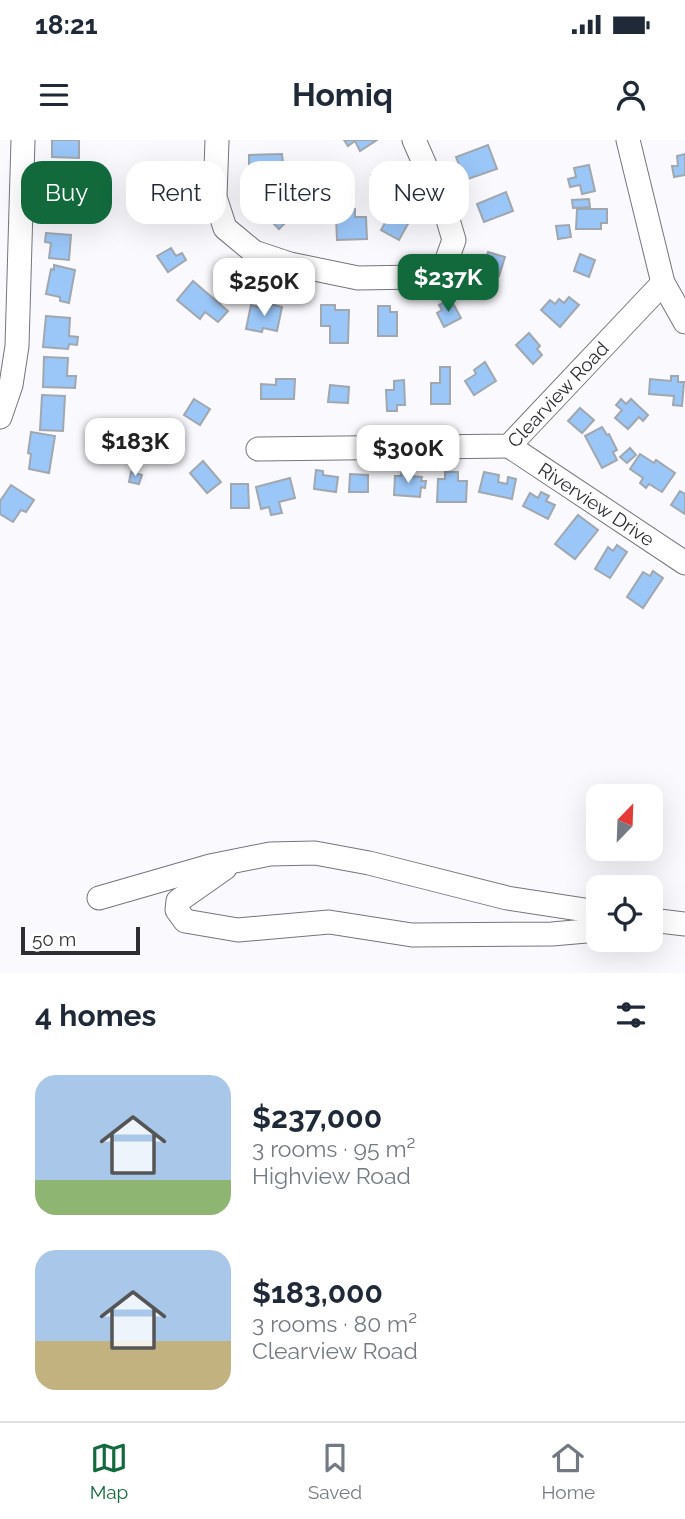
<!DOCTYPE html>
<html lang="en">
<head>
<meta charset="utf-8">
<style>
	:root { --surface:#fff; --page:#f2f2f3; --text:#1f2937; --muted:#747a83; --line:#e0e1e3; --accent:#12693c }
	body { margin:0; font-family:Raleway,sans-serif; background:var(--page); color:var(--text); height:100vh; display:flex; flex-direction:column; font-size:26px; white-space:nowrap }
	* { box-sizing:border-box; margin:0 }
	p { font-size:23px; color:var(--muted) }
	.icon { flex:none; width:38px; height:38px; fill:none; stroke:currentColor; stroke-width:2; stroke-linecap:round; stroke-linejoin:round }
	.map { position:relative; height:833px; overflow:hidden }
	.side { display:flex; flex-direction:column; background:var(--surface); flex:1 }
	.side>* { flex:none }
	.top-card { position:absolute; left:21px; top:21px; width:644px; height:63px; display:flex; gap:14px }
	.needle { width:46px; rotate:23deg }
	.tools { position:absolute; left:586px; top:644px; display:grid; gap:14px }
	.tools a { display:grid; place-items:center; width:77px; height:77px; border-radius:14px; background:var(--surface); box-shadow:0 7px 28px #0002; font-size:35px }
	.scale { position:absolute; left:21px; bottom:18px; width:119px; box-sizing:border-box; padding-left:7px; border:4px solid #2d2e31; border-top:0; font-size:19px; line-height:24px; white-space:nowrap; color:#2d2e31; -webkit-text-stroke:5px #fff; paint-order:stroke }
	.price { position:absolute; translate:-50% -60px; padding:0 16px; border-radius:14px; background:#fff; color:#222; font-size:23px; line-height:46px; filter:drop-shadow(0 2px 4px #0008) }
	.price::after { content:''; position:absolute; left:50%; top:42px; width:21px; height:16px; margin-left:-10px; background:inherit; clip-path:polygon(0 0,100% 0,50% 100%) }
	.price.selected { background:var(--accent); color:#fff }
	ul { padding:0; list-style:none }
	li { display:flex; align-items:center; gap:21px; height:175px; padding:0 35px }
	li span { display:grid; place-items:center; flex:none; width:196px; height:140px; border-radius:21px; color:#555 }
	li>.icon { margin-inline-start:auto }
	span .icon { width:84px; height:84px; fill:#fffc; stroke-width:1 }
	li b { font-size:30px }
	h2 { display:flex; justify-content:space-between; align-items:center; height:84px; padding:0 35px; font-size:30px }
	.chip { padding:0 24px; border-radius:21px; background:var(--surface); box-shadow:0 7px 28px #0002; font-size:24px; line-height:63px }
	.chip.selected { background:var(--accent); color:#fff }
	.status { display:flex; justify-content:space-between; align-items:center; height:49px; padding:0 35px; background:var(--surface); direction:ltr }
	.status svg { height:19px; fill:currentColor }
	header { display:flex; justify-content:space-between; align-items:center; height:91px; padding:0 35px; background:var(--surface); font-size:32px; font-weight:700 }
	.dock { display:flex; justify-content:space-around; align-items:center; height:98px; border-top:2px solid var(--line); background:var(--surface); font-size:19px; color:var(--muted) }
	.dock a { display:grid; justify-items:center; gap:4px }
	.dock .selected { color:var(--accent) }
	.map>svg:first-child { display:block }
	.building { fill:#9ac6f8; stroke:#a1a7ae; stroke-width:2 }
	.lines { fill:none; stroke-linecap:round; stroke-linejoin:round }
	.minor-casing { stroke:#74757d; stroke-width:25 }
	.minor { stroke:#fff; stroke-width:23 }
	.labels { text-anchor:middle; stroke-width:5; stroke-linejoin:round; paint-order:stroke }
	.street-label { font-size:19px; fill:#2d2e31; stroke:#fff }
</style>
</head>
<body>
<div class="status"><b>18:21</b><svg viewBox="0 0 49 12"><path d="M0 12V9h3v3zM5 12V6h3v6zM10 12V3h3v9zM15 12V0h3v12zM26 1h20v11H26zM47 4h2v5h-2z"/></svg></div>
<header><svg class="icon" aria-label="menu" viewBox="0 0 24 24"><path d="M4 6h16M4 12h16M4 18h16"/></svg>Homiq<svg class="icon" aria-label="person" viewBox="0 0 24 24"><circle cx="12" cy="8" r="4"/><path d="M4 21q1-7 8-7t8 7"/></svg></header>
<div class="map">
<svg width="685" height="833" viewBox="0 0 685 833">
	<rect width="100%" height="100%" fill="#fafafe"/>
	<!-- building -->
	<g class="building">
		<polygon points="52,0 79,0 79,18 52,17"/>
		<polygon points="344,0 377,0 360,11 355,1 348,6"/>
		<polygon points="488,5 497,29 465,40 456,17"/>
		<polygon points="282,14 283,23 274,23 274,33 249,33 249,15"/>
		<polygon points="685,14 685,35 674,37 672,26 678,26 677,16"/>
		<polygon points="589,25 595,51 582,54 580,45 570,47 568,39 576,37 574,28"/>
		<polygon points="386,28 389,36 396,33 401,44 379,54 371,35"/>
		<polygon points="52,35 74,37 73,53 84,54 82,74 71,74 72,68 50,66"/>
		<polygon points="134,38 161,39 161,45 167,45 167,55 161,54 161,57 133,55"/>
		<polygon points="506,52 513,71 484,82 477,64"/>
		<polygon points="275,55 294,74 279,89 260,70"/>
		<polygon points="589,59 590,67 573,68 572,60"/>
		<polygon points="397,66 413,75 399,100 381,90 386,81 380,78 382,73 387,75 389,72 392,74"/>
		<polygon points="342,69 355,69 355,77 366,77 367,99 337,100 336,77 342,77"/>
		<polygon points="577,69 607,69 607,83 601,83 601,89 576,89"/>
		<polygon points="569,85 571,97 558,99 556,86"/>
		<polygon points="46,93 71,95 69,120 49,118 51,103 45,102"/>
		<polygon points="171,108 176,116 182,113 186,120 168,132 157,116"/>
		<polygon points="488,112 505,117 499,136 485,131 487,127 479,125 481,117 486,119"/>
		<polygon points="580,114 595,120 589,137 574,131"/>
		<polygon points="54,125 75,130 69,163 60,161 60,157 46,154 51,129 54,130"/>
		<polygon points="193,141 228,171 218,182 205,172 200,179 177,160"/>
		<polygon points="569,157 579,165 560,187 541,170 550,160 555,164 559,159 564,163"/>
		<polygon points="447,161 450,167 454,165 461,178 444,187 437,173 442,170 439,165"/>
		<polygon points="266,163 282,167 277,191 263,188 262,192 246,189 251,165 265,169"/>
		<polygon points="321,165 335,165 335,170 349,170 348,203 330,203 330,186 321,186"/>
		<polygon points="378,166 390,166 390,172 397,172 397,196 378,196"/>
		<polygon points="46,176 70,178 69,196 78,197 77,205 69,204 68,209 43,207"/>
		<polygon points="529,193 540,206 537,209 542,215 533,224 516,205"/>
		<polygon points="44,217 68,218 67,236 76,236 75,248 43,247"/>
		<polygon points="485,222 496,241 474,255 465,241 476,234 474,230"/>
		<polygon points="440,227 450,227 450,264 431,264 431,243 440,243"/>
		<polygon points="671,236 678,236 678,242 684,242 682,266 673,265 674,256 649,254 650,239 671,241"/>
		<polygon points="276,239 295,239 294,259 261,259 261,244 276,245"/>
		<polygon points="404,240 405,265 397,265 397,271 387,271 386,250 394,250 394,241"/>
		<polygon points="330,245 349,247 348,263 328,262"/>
		<polygon points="42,255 65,256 63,291 40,290"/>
		<polygon points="194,259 210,269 200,285 184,275"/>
		<polygon points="621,259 626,264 631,259 648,275 643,281 639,277 628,289 615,278 622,270 616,265"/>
		<polygon points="580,268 594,280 582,293 568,281"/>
		<polygon points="602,287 607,295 609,294 617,310 613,312 617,320 602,328 585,296"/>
		<polygon points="31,292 55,296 49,333 29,329 31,314 28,313"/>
		<polygon points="630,308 636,315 627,323 620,317"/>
		<polygon points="640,314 654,323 656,320 675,333 662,352 649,344 646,348 640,343 643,338 630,329"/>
		<polygon points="203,321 221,342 207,353 190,333"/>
		<polygon points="402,328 410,329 410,336 422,337 421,341 426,341 425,348 421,347 420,357 394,355 395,336 401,336"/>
		<polygon points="316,330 323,331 323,335 338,337 336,352 314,349"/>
		<polygon points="131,332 142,335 139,344 129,342"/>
		<polygon points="445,332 458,332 458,341 467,341 466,362 437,362 438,339 445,339"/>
		<polygon points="484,332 499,335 498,342 507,344 508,337 516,339 512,359 479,352"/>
		<polygon points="350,334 368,335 368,352 349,352"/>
		<polygon points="290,338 295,358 279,362 282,373 271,375 269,367 261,369 256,347"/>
		<polygon points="231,344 248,344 249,368 231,368"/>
		<polygon points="11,345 34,360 26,372 21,370 13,382 0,374 0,361"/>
		<polygon points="680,351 685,354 685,374 671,365"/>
		<polygon points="541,352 549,356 546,361 555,365 548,379 523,366 530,353 538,358"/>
		<polygon points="578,375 598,390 575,419 555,404"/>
		<polygon points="617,405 627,412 610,438 595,429 608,407 613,411"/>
		<polygon points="653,431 663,438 643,468 627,457 643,432 650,436"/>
	</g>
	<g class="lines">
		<!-- minor casing -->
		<g class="minor-casing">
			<g id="minor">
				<polyline points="217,0 215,57 225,88 254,112 290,124 358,138 418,137 445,125 454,100 446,73 414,0"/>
				<polyline points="628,0 663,143 685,182"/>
				<polyline points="0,277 11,245 17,206 23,0"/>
				<path id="s1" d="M 509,306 L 685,423"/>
				<path id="s2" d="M 258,309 L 509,306 L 663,143"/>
				<polyline points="225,728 178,761 177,770 185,781 238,790 329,782 412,795 552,794 598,790"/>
				<polyline points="99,758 210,726 270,714 315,713 369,723 507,758 598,772"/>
				<polyline points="651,780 685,784"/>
			</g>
		</g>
		<!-- minor -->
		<use href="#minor" class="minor"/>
	</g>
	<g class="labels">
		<!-- street labels -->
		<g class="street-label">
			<text dy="7" stroke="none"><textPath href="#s2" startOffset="322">Clearview Road</textPath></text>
			<text dy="7" stroke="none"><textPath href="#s1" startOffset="105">Riverview Drive</textPath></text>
		</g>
	</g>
</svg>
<div class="tools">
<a><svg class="needle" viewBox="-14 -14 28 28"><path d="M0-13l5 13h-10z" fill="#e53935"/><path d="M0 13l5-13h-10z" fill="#747a83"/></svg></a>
<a><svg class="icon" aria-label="locate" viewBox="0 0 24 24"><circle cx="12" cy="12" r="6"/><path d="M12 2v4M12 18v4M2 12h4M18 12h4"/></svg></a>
</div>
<div class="scale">50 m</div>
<b class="price selected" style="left:448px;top:174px">$237K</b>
<b class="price" style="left:264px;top:178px">$250K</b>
<b class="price" style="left:135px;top:338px">$183K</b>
<b class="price" style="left:408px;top:345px">$300K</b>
<div class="top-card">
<a class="chip selected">Buy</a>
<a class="chip">Rent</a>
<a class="chip">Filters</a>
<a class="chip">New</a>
</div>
</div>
<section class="side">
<h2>4 homes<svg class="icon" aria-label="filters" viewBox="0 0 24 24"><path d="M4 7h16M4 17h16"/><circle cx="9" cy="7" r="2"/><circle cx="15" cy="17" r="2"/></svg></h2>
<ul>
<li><span style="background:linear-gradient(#a9c7e8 75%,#8fb573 0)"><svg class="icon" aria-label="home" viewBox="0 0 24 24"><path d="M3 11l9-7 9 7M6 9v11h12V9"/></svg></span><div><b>$237,000</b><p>3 rooms · 95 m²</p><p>Highview Road</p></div></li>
<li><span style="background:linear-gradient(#a9c7e8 65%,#c2b280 0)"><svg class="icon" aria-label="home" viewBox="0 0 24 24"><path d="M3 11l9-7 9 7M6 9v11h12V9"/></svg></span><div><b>$183,000</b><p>3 rooms · 80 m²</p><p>Clearview Road</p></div></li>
</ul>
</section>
<nav class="dock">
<a class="selected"><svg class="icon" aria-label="map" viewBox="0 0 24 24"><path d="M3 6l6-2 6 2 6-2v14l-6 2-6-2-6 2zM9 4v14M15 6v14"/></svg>Map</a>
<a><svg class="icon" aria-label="saved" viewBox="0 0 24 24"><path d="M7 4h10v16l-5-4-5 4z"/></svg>Saved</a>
<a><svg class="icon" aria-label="home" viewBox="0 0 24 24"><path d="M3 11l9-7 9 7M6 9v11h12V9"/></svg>Home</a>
</nav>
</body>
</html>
